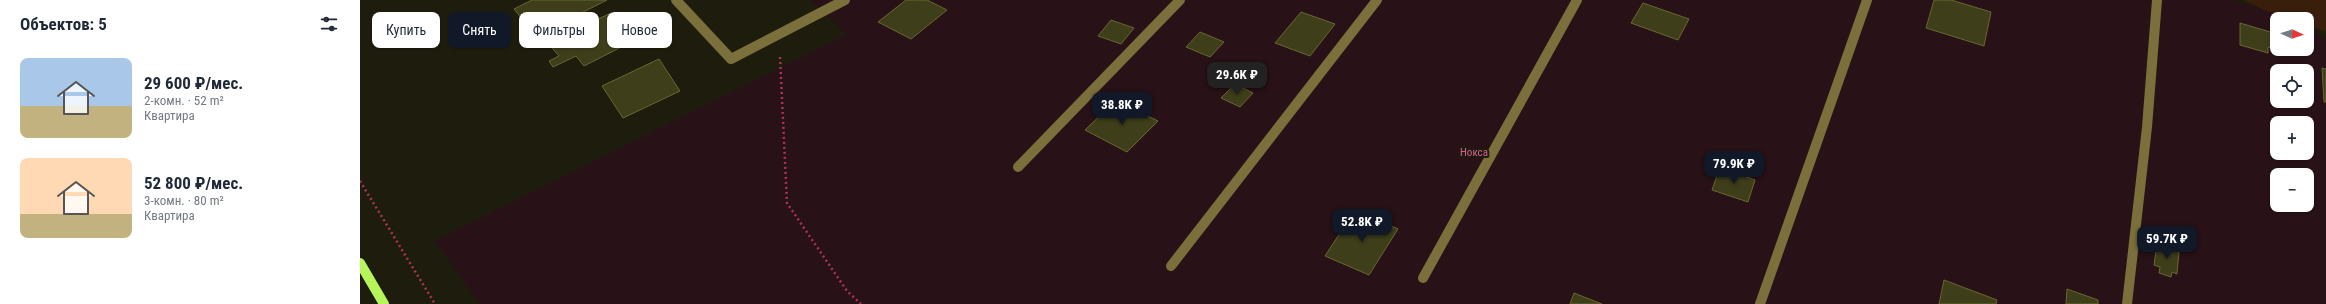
<!DOCTYPE html>
<html lang="ru">
<head>
<meta charset="utf-8">
<style>
	:root { --surface:#fff; --page:#f6f6f7; --text:#1f2937; --muted:#747a83; --accent:#111827 }
	body { margin:0; font-family:"Roboto Condensed",sans-serif; background:var(--page); color:var(--text); height:100vh; display:flex; flex-direction:column; font-size:15px; white-space:nowrap }
	* { box-sizing:border-box; margin:0 }
	p { font-size:13px; color:var(--muted) }
	.icon { flex:none; width:22px; height:22px; fill:none; stroke:currentColor; stroke-width:2; stroke-linecap:round; stroke-linejoin:round }
	.map { position:relative; flex:1; overflow:hidden }
	.sheet { display:flex; flex-direction:column; background:var(--surface); width:360px }
	.sheet>* { flex:none }
	.guide { position:absolute; left:12px; top:12px; width:380px; height:36px; display:flex; gap:8px }
	.needle { width:26px; rotate:93deg }
	.buttons { position:absolute; left:1910px; top:12px; display:grid; gap:8px }
	.buttons a { display:grid; place-items:center; width:44px; height:44px; border-radius:8px; background:var(--surface); box-shadow:0 1px 3px #0004; font-size:20px }
	.price { position:absolute; translate:-50% -34px; padding:0 9px; border-radius:8px; background:var(--accent); color:#fff; font-size:13px; line-height:26px; filter:drop-shadow(0 1px 2px #0008) }
	.price::after { content:''; position:absolute; left:50%; top:24px; width:12px; height:9px; margin-left:-6px; background:inherit; clip-path:polygon(0 0,100% 0,50% 100%) }
	.price.active { background:#222; color:#fff }
	ul { padding:0; list-style:none }
	li { display:flex; align-items:center; gap:12px; height:100px; padding:0 20px }
	li span { display:grid; place-items:center; flex:none; width:112px; height:80px; border-radius:8px; color:#555 }
	li>.icon { margin-inline-start:auto }
	span .icon { width:48px; height:48px; fill:#fffc; stroke-width:1 }
	li b { font-size:17px }
	h2 { display:flex; justify-content:space-between; align-items:center; height:48px; padding:0 20px; font-size:17px }
	.chip { padding:0 14px; border-radius:8px; background:var(--surface); box-shadow:0 1px 3px #0004; font-size:14px; line-height:36px }
	.chip.active { background:var(--accent); color:#fff }
	main { display:flex; flex:1; min-height:0 }
	.map>svg:first-child { display:block }
	.green { fill:#281117; fill-rule:evenodd }
	.water { fill:#391e0b }
	.building { fill:#3e3e1a; stroke:#69682e }
	.lines { fill:none; stroke-linecap:round; stroke-linejoin:round }
	.path { stroke:#aa3454; stroke-width:2.5; stroke-dasharray:2 3; stroke-linecap:butt }
	.minor { stroke:#7b6f3b; stroke-width:10 }
	.major { stroke:#b7f65a; stroke-width:10 }
	.labels { text-anchor:middle; stroke-width:4; stroke-linejoin:round; paint-order:stroke }
	.park-label { font-size:11px; fill:#d85e97; stroke:#1e1d0d }
</style>
</head>
<body>
<main>
<section class="sheet">
<h2>Объектов: 5<svg class="icon" aria-label="filters" viewBox="0 0 24 24"><path d="M4 7h16M4 17h16"/><circle cx="9" cy="7" r="2"/><circle cx="15" cy="17" r="2"/></svg></h2>
<ul>
<li><span style="background:linear-gradient(#a9c7e8 60%,#c2b280 0)"><svg class="icon" aria-label="home" viewBox="0 0 24 24"><path d="M3 11l9-7 9 7M6 9v11h12V9"/></svg></span><div><b>29 600 ₽/мес.</b><p>2-комн. · 52 m²</p><p>Квартира</p></div></li>
<li><span style="background:linear-gradient(#ffd9b3 70%,#c2b280 0)"><svg class="icon" aria-label="home" viewBox="0 0 24 24"><path d="M3 11l9-7 9 7M6 9v11h12V9"/></svg></span><div><b>52 800 ₽/мес.</b><p>3-комн. · 80 m²</p><p>Квартира</p></div></li>
</ul>
</section>
<div class="map">
<svg width="1966" height="304" viewBox="0 0 1966 304">
	<rect width="100%" height="100%" fill="#1e1d0d"/>
	<!-- green -->
	<path class="green" d="M 451,0 L 1871,0 L 1911,12 L 1925,19 L 1917,19 L 1917,49 L 1947,49 L 1947,30 L 1966,40 L 1966,304 L 120,304 L 75,241 L 487,34 ZM 1917,71 L 1947,71 L 1947,101 L 1917,101 ZM 1917,123 L 1947,123 L 1947,153 L 1917,153 ZM 1917,175 L 1947,175 L 1947,205 L 1917,205 Z"/>
	<!-- water -->
	<path class="water" d="M 1884,0 L 1966,0 L 1966,32 L 1947,25 L 1947,19 C 1924,19 1904,11 1884,0 Z"/>
	<!-- building -->
	<g class="building">
		<polygon points="172,0 247,0 176,36 154,9"/>
		<polygon points="546,0 567,0 587,10 551,39 518,22"/>
		<polygon points="1574,0 1591,0 1631,12 1624,46 1566,28"/>
		<polygon points="1283,3 1329,19 1318,40 1271,23"/>
		<polygon points="941,12 975,24 950,56 915,43"/>
		<polygon points="251,13 261,24 268,21 274,26 266,30 275,40 224,66 216,56 193,67 189,61 199,56 188,43"/>
		<polygon points="751,20 774,28 761,44 738,36"/>
		<polygon points="1880,23 1917,34 1917,49 1921,49 1921,51 1908,47 1908,53 1880,45"/>
		<polygon points="840,32 864,42 850,57 826,47"/>
		<polygon points="299,59 320,91 263,118 242,86"/>
		<polygon points="1962,68 1966,69 1966,102 1964,102"/>
		<polygon points="875,84 893,93 880,107 861,98"/>
		<polygon points="756,100 798,121 767,152 725,130"/>
		<polygon points="1360,167 1395,180 1388,202 1352,190"/>
		<polygon points="995,210 1038,229 1009,275 965,256"/>
		<polygon points="1797,244 1819,252 1817,274 1812,272 1811,277 1799,273 1800,267 1794,265"/>
		<polygon points="1584,280 1637,300 1636,304 1579,304"/>
		<polygon points="1707,289 1738,300 1738,304 1706,304"/>
		<polygon points="1214,293 1242,304 1210,304"/>
	</g>
	<g class="lines">
		<!-- path -->
		<g class="path">
			<polyline points="420,57 427,203 487,291 501,304"/>
			<polyline points="0,181 75,304"/>
		</g>
		<!-- minor -->
		<g class="minor">
			<polyline points="316,0 371,59 485,0"/>
			<polyline points="658,167 820,0"/>
			<polyline points="811,266 1017,0"/>
			<polyline points="1063,278 1217,0"/>
			<polyline points="1400,304 1507,0"/>
			<polyline points="1767,304 1787,127 1797,0"/>
		</g>
		<!-- major -->
		<polyline class="major" points="0,263 24,304"/>
	</g>
	<g class="labels">
		<!-- park labels -->
		<g class="park-label">
			<text x="1114" y="156">Нокса</text>
		</g>
	</g>
</svg>
<div class="buttons">
<a><svg class="needle" viewBox="-14 -14 28 28"><path d="M0-13l5 13h-10z" fill="#e53935"/><path d="M0 13l5-13h-10z" fill="#747a83"/></svg></a>
<a><svg class="icon" aria-label="locate" viewBox="0 0 24 24"><circle cx="12" cy="12" r="6"/><path d="M12 2v4M12 18v4M2 12h4M18 12h4"/></svg></a>
<a>+</a>
<a>−</a>
</div>
<b class="price active" style="left:877px;top:96px">29.6K ₽</b>
<b class="price" style="left:762px;top:126px">38.8K ₽</b>
<b class="price" style="left:1374px;top:185px">79.9K ₽</b>
<b class="price" style="left:1002px;top:243px">52.8K ₽</b>
<b class="price" style="left:1807px;top:260px">59.7K ₽</b>
<div class="guide">
<a class="chip">Купить</a>
<a class="chip active">Снять</a>
<a class="chip">Фильтры</a>
<a class="chip">Новое</a>
</div>
</div>
</main>
</body>
</html>
